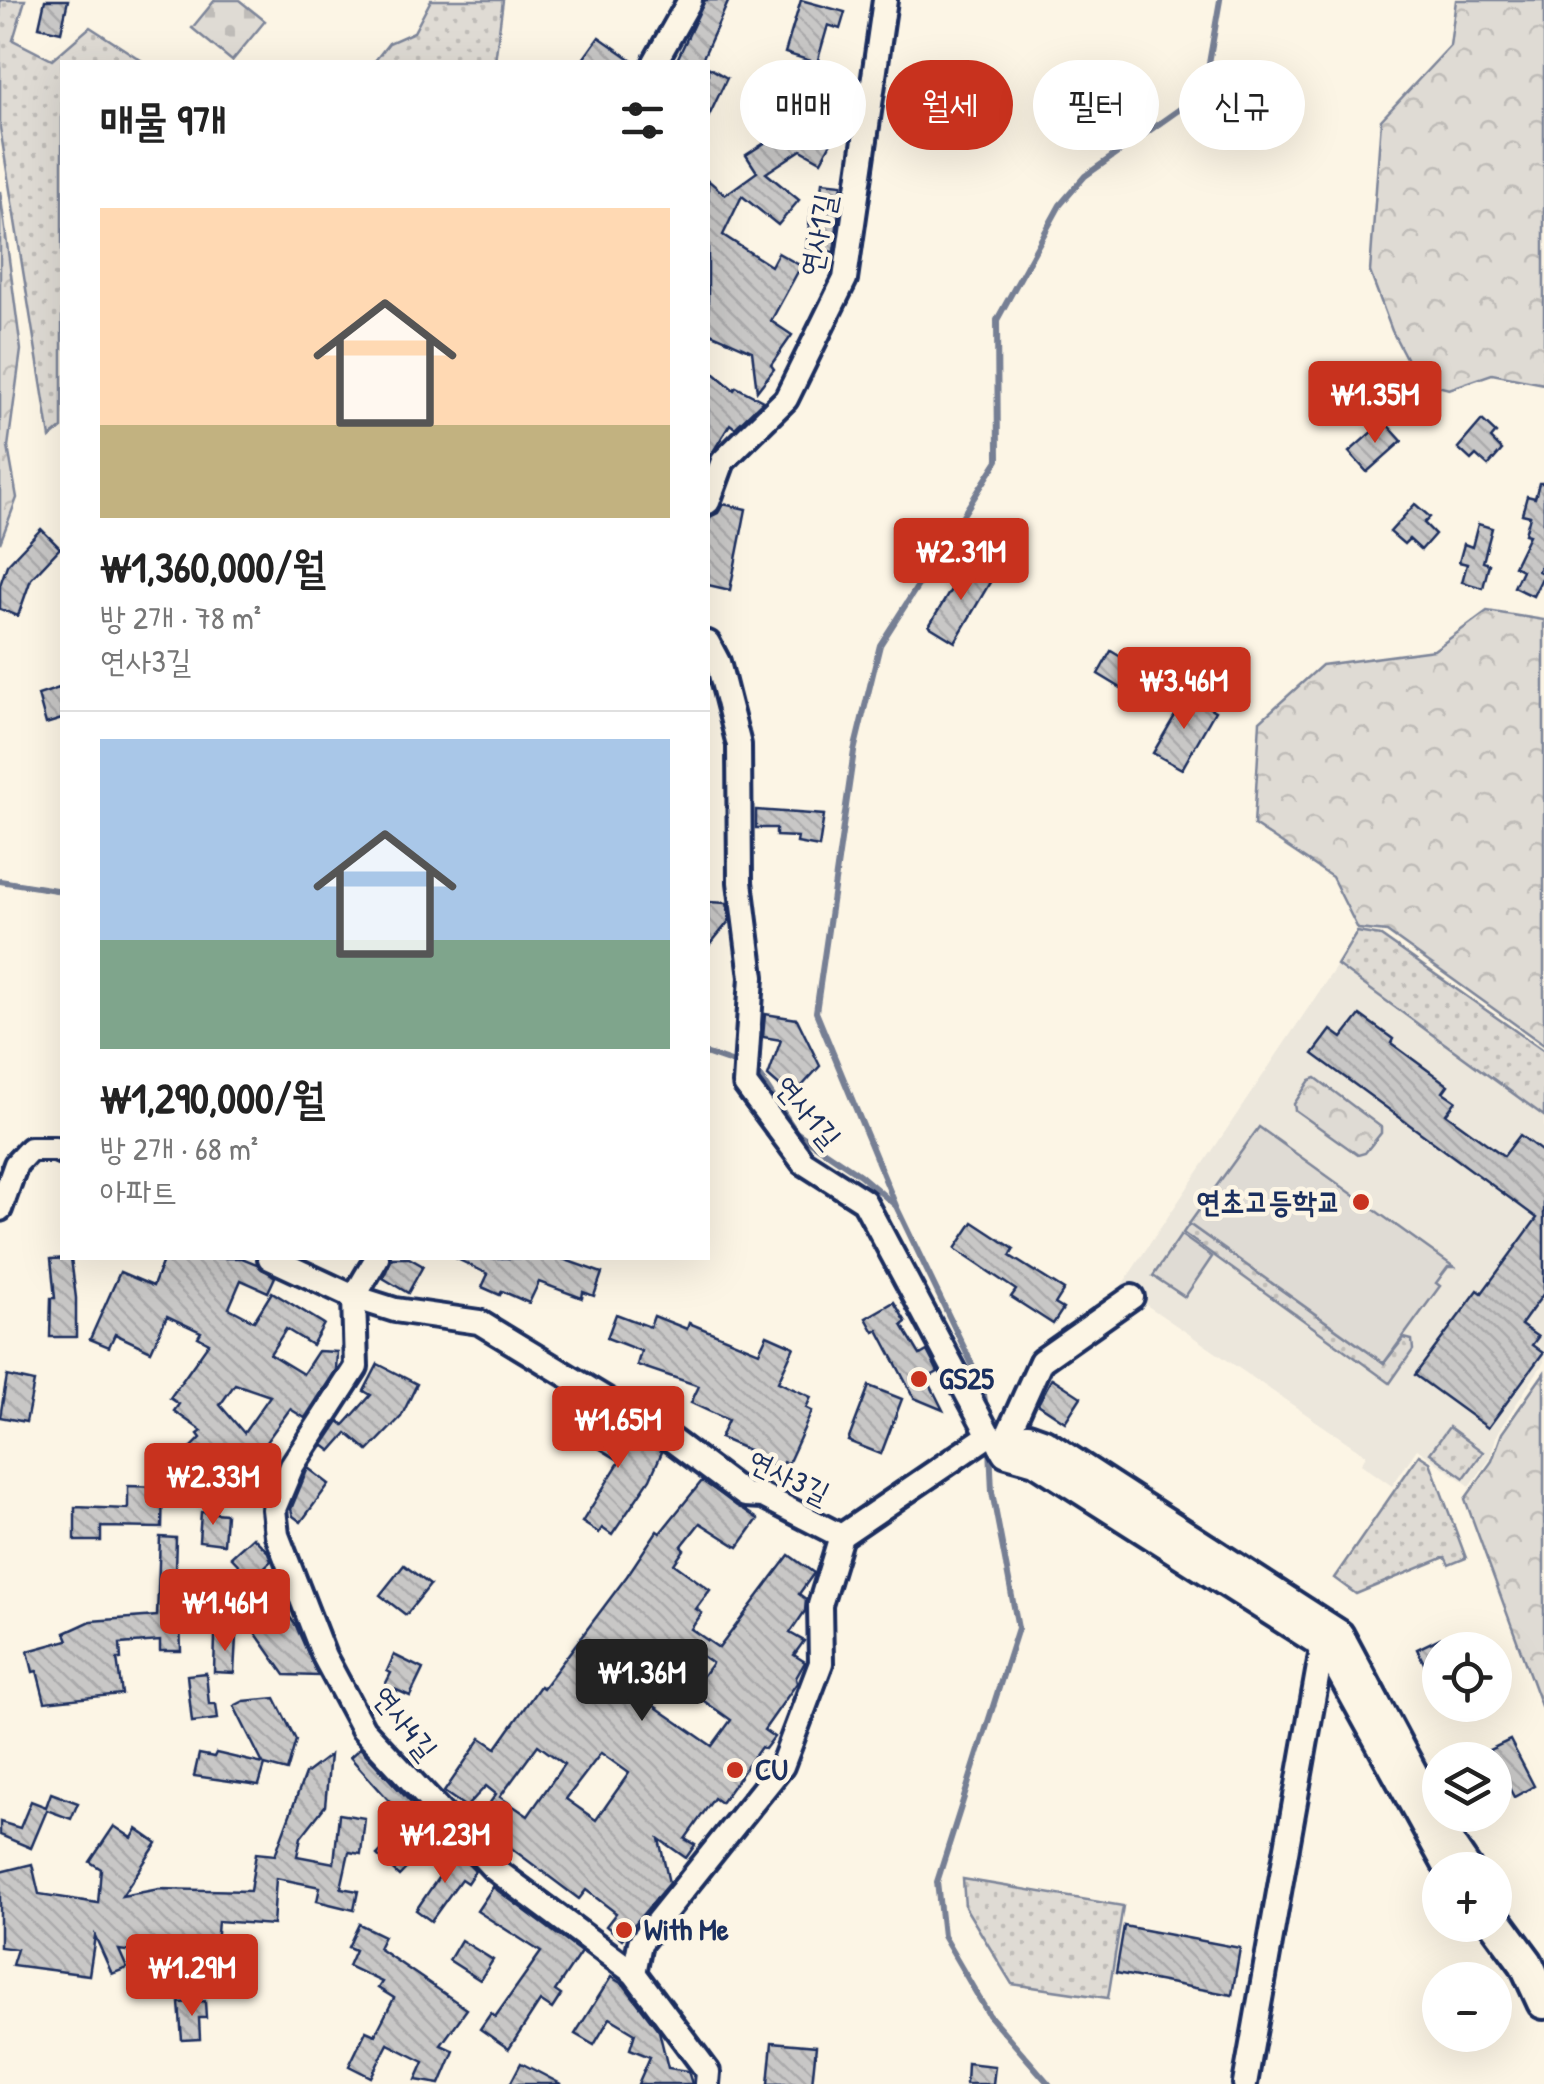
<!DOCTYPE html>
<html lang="ko">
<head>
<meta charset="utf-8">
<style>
	:root { --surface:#fff; --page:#f2f2f2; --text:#222; --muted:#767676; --line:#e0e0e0; --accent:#c8321e }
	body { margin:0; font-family:"Patrick Hand","Poor Story",sans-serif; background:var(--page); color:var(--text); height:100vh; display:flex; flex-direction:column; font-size:38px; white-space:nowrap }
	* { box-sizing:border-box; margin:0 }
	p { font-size:32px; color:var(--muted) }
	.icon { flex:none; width:55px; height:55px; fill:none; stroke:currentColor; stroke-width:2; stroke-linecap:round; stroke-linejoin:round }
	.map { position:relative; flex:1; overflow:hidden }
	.panel { position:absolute; left:60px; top:60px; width:650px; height:1200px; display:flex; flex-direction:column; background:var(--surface); border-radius:0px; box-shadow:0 10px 40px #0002 }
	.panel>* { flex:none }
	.hud { position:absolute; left:740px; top:60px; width:652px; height:90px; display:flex; gap:20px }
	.buttons { position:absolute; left:1422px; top:1632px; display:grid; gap:20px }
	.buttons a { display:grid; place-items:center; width:90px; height:90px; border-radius:50%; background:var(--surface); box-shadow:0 10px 40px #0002; font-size:50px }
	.price { position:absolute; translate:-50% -85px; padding:0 22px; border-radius:10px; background:var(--accent); color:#fff; font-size:32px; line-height:65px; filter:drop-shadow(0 2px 5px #0008) }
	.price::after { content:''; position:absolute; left:50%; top:60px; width:30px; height:22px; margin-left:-15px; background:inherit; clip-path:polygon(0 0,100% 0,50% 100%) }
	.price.current { background:#222; color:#fff }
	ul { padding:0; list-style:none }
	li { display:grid; align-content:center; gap:20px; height:530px; padding:0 40px }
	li+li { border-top:2px solid var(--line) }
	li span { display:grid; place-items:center; height:310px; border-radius:0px; color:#555 }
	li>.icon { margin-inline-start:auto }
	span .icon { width:180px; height:180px; fill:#fffc; stroke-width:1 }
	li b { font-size:42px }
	h2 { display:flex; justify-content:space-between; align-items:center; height:120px; padding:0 40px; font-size:42px }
	.chip { padding:0 35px; border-radius:45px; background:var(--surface); box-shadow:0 10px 40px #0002; font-size:35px; line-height:90px }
	.chip.current { background:var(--accent); color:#fff }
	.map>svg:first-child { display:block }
	.built { fill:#ece7dc }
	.grass { fill:url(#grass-dots); stroke:#7d8599; stroke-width:2.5 }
	.forest { fill:url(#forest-crowns); stroke:#7d8599; stroke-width:2.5 }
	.cemetery { fill:url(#cemetery-stones); stroke:#7d8599; stroke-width:2.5 }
	.pitch { fill:#dfdbd4; stroke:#7d8599; stroke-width:2.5 }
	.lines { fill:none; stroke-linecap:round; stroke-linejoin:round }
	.stream { stroke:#767f94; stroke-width:6 }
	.building { fill:url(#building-back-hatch); stroke:#1b2f5e; stroke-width:2.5; fill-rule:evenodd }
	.street-casing { stroke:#1b2f5e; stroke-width:30 }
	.secondary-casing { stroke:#1b2f5e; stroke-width:40 }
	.street { stroke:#fcf5e5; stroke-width:22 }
	.secondary { stroke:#fcf5e5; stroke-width:32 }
	.poi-dot { fill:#c8321e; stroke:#fcf5e5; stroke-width:4 }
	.labels { text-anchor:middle; stroke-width:9; stroke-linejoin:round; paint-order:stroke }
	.street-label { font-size:30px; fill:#1b2f5e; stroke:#fcf5e5 }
	.poi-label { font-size:30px; font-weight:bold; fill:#1b2f5e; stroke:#fcf5e5; text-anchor:start }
</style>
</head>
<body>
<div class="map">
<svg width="1544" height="2084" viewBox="0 0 1544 2084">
	<defs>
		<pattern id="grass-dots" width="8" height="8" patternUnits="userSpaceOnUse" patternTransform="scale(2.5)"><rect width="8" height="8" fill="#dfdbd4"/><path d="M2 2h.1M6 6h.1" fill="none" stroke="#bfbcb8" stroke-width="1.8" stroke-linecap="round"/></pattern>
		<pattern id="forest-crowns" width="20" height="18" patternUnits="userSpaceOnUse" patternTransform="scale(2.5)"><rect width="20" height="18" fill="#dfdbd4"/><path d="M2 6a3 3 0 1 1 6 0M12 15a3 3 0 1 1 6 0" fill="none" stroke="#bfbcb8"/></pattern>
		<pattern id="cemetery-stones" width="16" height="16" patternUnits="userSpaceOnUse" patternTransform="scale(2.5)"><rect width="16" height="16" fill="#dfdbd4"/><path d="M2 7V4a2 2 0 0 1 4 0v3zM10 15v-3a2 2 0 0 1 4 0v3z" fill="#bfbcb8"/></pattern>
		<pattern id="building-back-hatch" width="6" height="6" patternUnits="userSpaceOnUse" patternTransform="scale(2.5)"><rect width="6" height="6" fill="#c8c7c6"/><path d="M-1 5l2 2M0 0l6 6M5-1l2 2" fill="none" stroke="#ababac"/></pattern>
	</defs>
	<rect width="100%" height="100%" fill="#fcf5e5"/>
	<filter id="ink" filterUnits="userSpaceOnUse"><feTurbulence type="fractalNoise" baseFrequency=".01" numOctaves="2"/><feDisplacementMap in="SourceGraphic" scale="20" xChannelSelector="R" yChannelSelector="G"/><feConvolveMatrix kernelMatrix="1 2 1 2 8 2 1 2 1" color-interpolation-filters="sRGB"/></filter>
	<g filter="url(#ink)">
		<!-- built -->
		<polygon class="built" points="1337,965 1544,1116 1544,1362 1497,1433 1490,1459 1470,1486 1417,1449 1392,1486 1361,1464 1366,1455 1139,1300 1112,1300"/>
		<!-- grass -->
		<g class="grass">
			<polygon points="0,0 25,0 13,40 52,60 90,27 144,62 62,62 62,428 50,438 0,128"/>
			<polygon points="431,0 503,0 495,62 374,62 389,43 414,32"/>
			<polygon points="1357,932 1381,936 1544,1051 1544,1116 1337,965"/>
			<polygon points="1189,1224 1384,1363 1404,1338 1412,1340 1413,1350 1390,1383 1183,1233"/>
			<polygon points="1449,1427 1483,1452 1464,1478 1430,1453"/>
			<polygon points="1419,1455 1430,1462 1466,1558 1449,1565 1445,1557 1356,1594 1334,1578"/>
			<polygon points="963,1879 1123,1906 1108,1998 1012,1984 965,1907"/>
		</g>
		<!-- forest -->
		<g class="forest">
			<polygon points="1456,0 1544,0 1544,384 1492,374 1449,389 1418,381 1392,331 1370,272 1381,120 1450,46"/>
			<polygon points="0,191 21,350 8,447 17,498 0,543"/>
			<polygon points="1487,611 1544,620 1544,1045 1387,932 1358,929 1332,877 1254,825 1260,721 1322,665 1434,650"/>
			<polygon points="1316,1078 1381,1127 1381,1133 1365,1153 1358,1155 1295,1110 1294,1104 1310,1080"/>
			<polygon points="1544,1373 1544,1714 1465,1499 1492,1461 1502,1433"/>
		</g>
		<!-- cemetery -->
		<polygon class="cemetery" points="215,0 239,0 265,21 232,61 192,28"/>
		<!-- pitch -->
		<g class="pitch">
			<polygon points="1259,1127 1454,1267 1448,1267 1436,1283 1440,1286 1384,1363 1189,1224"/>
			<polygon points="1181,1235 1212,1257 1185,1297 1153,1276"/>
		</g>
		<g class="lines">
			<!-- stream -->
			<g class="stream">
				<polyline points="0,881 62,891"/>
				<polyline points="708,1054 734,1063"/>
				<polyline points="757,1072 796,1132 860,1175 895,1205"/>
				<polyline points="986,1409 983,1387 896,1206 816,1012 854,751 880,645 998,460 997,320 1060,205 1085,176 1204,92 1220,0"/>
				<polyline points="990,1447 992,1492 1018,1628 937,1882 943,1936 989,2015 1049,2084"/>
			</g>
		</g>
		<!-- building -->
		<g class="building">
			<polygon points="45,0 68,0 61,32 39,27"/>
			<polygon points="705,0 729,0 701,62 676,62"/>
			<polygon points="801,0 845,12 840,29 828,25 817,63 785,53"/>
			<polygon points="599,37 635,62 581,62"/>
			<polygon points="708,67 727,78 708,118"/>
			<polygon points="793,92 843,120 821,161 801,150 766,173 799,200 778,225 742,196 723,235 771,266 778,253 801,266 771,321 792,335 771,365 774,369 757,391 752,351 708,332 708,180 725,195 757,172 746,155 783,131 774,126"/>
			<polygon points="822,182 842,184 834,252 806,248 811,209 818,215"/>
			<polygon points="708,368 734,390 736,387 763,401 735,428 730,424 708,460"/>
			<polygon points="1482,420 1496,433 1491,439 1502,450 1488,466 1476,455 1471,460 1458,448"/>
			<polygon points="1384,421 1402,441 1367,472 1349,452"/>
			<polygon points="1539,483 1544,483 1544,558 1538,571 1544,574 1533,596 1514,587 1522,570 1514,566 1529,535 1525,534 1530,516 1522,514 1527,496 1535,498"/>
			<polygon points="723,504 746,509 730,590 708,585 708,530 710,517 718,513"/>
			<polygon points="1415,504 1430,517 1424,523 1435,534 1421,550 1409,539 1404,544 1390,532"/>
			<polygon points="1478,524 1492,528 1483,562 1489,564 1483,588 1462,582 1467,564 1459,562 1464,544 1472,547"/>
			<polygon points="41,529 60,548 31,579 18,616 0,609 0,585 7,565"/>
			<polygon points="967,563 992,579 955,642 929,626"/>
			<polygon points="1111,651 1149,674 1136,697 1098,674"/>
			<polygon points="62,687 62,719 46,724 38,695"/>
			<polygon points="1187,695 1215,711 1182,769 1153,753"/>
			<polygon points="756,810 824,815 819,847 797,843 798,837 776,836 776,828 756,828"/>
			<polygon points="708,902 727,903 729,914 729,921 708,947"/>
			<polygon points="765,1014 797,1019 820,1066 792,1097 768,1076 781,1040 763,1037"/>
			<polygon points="1360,1015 1393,1039 1391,1043 1448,1085 1443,1092 1456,1101 1446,1114 1504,1156 1520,1135 1544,1153 1544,1293 1521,1325 1538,1337 1532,1345 1543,1353 1488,1428 1415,1375 1478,1290 1482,1293 1537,1218 1313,1054 1331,1030 1342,1038"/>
			<polygon points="973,1222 1014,1249 1010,1256 1064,1290 1055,1304 1063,1309 1053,1324 1011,1297 1016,1290 955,1249"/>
			<polygon points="71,1258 76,1298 76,1337 50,1337 51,1298 55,1298 51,1259"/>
			<path d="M 164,1258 L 242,1258 L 257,1264 L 275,1277 L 268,1292 L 241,1280 L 229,1308 L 254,1321 L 272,1292 L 324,1324 L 312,1345 L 286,1329 L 270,1354 L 303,1374 L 318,1351 L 337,1352 L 336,1370 L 305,1418 L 290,1409 L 261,1449 L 270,1456 L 256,1474 L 242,1462 L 236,1470 L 215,1455 L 183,1486 L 168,1471 L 201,1438 L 198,1434 L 202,1431 L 174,1411 L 179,1404 L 170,1398 L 209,1343 L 198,1337 L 201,1332 L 167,1316 L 151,1351 L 115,1334 L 109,1347 L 90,1339 L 120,1272 L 153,1286 ZM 235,1384 L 270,1396 L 244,1433 L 220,1405 Z"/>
			<polygon points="392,1258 409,1258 423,1266 408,1293 383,1278"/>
			<polygon points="455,1258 560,1258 602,1273 594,1296 583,1292 582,1298 539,1282 529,1303 502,1291 500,1295 482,1287 488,1274"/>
			<polygon points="894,1302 906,1322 902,1325 920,1355 927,1351 938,1372 927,1378 943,1410 914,1398 878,1330 874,1332 866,1318"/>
			<polygon points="616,1314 650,1327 654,1316 687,1329 689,1323 759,1352 767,1335 794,1347 778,1382 811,1397 806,1408 812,1411 788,1464 783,1462 780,1469 758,1459 760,1455 720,1438 728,1420 691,1403 699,1386 637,1365 641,1351 607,1338"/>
			<polygon points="378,1364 417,1384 401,1417 368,1451 347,1433 331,1451 323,1445 339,1421 344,1425 371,1395 364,1391"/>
			<polygon points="7,1376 34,1382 26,1422 0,1417"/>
			<polygon points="1052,1378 1081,1397 1065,1422 1038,1404"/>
			<polygon points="869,1386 902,1399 881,1454 848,1441"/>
			<polygon points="593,1409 662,1452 650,1479 612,1535 602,1528 599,1533 582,1522 620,1461 577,1435"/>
			<polygon points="308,1468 329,1484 301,1522 293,1516 291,1509"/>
			<path d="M 702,1481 L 758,1519 L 738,1547 L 700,1523 L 681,1547 L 684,1550 L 674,1564 L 710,1590 L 696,1609 L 702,1613 L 691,1629 L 719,1648 L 789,1555 L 814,1573 L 799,1594 L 806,1599 L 805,1611 L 790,1633 L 804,1641 L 794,1655 L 805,1662 L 796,1678 L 797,1683 L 764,1730 L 774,1737 L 765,1749 L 761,1747 L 721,1803 L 714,1798 L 685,1839 L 695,1845 L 686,1858 L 659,1839 L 669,1883 L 622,1939 L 606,1926 L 616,1913 L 586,1890 L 579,1899 L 503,1842 L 507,1836 L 480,1817 L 496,1794 L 486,1786 L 466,1807 L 444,1792 L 481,1738 L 496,1748 L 540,1686 L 543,1688 L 627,1576 L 657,1531 L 660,1533 ZM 684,1643 L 712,1663 L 691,1692 L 731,1720 L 712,1746 L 647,1701 L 651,1695 L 648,1693 ZM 538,1745 L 564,1764 L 528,1816 L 500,1797 ZM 601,1753 L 629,1773 L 596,1820 L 566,1799 Z"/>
			<polygon points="128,1486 163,1487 162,1528 101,1527 101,1541 75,1541 75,1507 128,1509"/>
			<polygon points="201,1512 226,1514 224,1544 199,1541"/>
			<polygon points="160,1537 176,1538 175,1571 178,1571 181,1651 160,1651 160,1641 120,1644 121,1659 117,1659 122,1694 45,1702 37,1671 33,1672 28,1651 68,1640 65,1633 91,1621 157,1616"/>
			<polygon points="253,1537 268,1552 271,1561 252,1579 231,1557"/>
			<polygon points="404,1565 430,1585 406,1615 380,1595"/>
			<polygon points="274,1588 285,1596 290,1609 287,1613 296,1626 318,1676 285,1675 247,1621"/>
			<polygon points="215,1636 236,1637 234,1673 214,1672"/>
			<polygon points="1440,1638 1440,1696 1417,1649"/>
			<polygon points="394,1655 423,1669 410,1696 385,1685 391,1673 387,1671"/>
			<polygon points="206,1673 209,1704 216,1704 218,1719 192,1722 187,1675"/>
			<polygon points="275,1698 296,1740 287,1771 265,1765 259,1785 194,1776 199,1754 214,1757 216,1753 263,1764 234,1706 244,1701"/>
			<polygon points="1510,1740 1534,1786 1514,1797 1489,1750"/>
			<polygon points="360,1748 440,1834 399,1876 377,1855 403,1829 385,1811 392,1804 350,1757"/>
			<polygon points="330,1755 325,1806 301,1837 297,1856 334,1863 339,1814 365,1818 361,1854 349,1852 341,1888 358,1891 354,1910 317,1901 320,1887 276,1878 273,1925 218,1921 215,1958 188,1956 183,1997 159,1995 164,1952 156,1955 119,1950 127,1968 112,1974 95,1936 89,1975 12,1965 17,1949 0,1947 0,1872 32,1864 39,1894 98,1903 101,1869 90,1862 114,1826 132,1838 137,1829 157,1843 122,1896 159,1889 250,1891 256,1853 275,1855 305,1774"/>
			<polygon points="51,1793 78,1803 71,1819 47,1810 31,1848 0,1835 0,1822 20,1828 31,1801 46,1807"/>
			<polygon points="456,1852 475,1871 467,1883 461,1879 431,1921 416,1910"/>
			<polygon points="493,1887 581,1952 555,1991 561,1995 552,2009 540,2001 509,2049 480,2029 491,2013 495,2017 541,1952 477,1911"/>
			<polygon points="359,1924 384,1936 378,1948 467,2009 441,2045 454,2051 440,2084 416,2080 424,2062 388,2044 371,2077 349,2066 366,2031 375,2035 394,1998 378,1988 382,1982 348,1966 355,1950 348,1947"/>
			<polygon points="1124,1926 1240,1948 1232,1995 1116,1973"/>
			<polygon points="461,1940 493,1960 480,1980 449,1960"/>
			<polygon points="611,1977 624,1985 659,2031 668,2068 688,2071 692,2084 638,2084 650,2057 630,2049 635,2033 610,2018 594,2045 575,2034"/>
			<polygon points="205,2001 206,2018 199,2018 200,2039 182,2040 179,2003"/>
			<polygon points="772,2042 816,2046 812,2084 768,2084"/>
			<polygon points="521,2063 561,2084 510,2084"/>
			<polygon points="967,2063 995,2066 993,2084 966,2084"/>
		</g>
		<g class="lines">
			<!-- street casing -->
			<g class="street-casing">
				<g id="street">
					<polyline points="655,62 690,0"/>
					<polyline points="708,502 723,461 786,399 845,279 885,0"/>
					<polyline points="708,643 718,662 739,745 740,882 752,977 745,1084 803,1162 864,1201 989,1435 1004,1443 1041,1361 1132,1297"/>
					<polyline points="0,1209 16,1164 30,1149 55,1149 62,1152"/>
					<polyline points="270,1258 354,1297 395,1310 479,1322 665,1435 745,1495 763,1496 841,1536 820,1605 821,1663 782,1766 640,1943 634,1973"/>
					<polyline points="377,1258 354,1297 356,1367 292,1466 274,1509 277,1535 324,1656 363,1729 493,1868 634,1973 708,2072 707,2084"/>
					<polyline points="841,1536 989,1435"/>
					<polyline points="1245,2084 1321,1655 1322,1634"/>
				</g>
			</g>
			<!-- secondary casing -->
			<g class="secondary-casing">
				<g id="secondary">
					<polyline points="1453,1870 1329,1645 1036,1458 1008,1450 1004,1443 1028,1440 1042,1445 1337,1636 1450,1848 1465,1870"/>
					<polyline points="1495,1921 1526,1963 1544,2002"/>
				</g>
			</g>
			<!-- street -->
			<use href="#street" class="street"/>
			<!-- secondary -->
			<use href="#secondary" class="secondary"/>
		</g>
	</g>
	<!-- markers -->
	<g class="poi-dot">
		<circle cx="1361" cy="1202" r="10"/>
		<circle cx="919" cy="1379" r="10"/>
		<circle cx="735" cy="1770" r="10"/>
		<circle cx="624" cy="1930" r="10"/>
	</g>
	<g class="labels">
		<!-- street labels -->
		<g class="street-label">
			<text transform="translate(818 235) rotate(-79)" y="10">연사1길</text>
			<text transform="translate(808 1112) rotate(50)" y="10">연사1길</text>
			<text transform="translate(789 1477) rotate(26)" y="10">연사3길</text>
			<text transform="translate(405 1723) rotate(52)" y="10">연사4길</text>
		</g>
		<!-- poi labels -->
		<g class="poi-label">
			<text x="1341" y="1212" text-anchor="end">연초고등학교</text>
			<text x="939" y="1389">GS25</text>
			<text x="755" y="1780">CU</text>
			<text x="644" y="1940">With Me</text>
		</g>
	</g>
</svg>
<div class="buttons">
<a><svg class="icon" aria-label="locate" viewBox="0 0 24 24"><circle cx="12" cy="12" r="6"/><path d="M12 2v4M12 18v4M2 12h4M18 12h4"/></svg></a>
<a><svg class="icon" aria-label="layers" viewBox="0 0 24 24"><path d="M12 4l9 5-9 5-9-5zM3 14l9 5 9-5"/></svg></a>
<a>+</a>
<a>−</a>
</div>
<b class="price" style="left:1375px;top:446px">₩1.35M</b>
<b class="price" style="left:961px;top:603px">₩2.31M</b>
<b class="price" style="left:1184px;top:732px">₩3.46M</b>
<b class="price" style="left:618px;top:1471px">₩1.65M</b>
<b class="price" style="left:213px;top:1528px">₩2.33M</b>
<b class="price" style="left:225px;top:1654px">₩1.46M</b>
<b class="price current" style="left:642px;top:1724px">₩1.36M</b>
<b class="price" style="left:445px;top:1886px">₩1.23M</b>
<b class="price" style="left:192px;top:2019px">₩1.29M</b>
<div class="hud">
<a class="chip">매매</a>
<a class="chip current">월세</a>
<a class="chip">필터</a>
<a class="chip">신규</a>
</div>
<section class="panel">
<h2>매물 9개<svg class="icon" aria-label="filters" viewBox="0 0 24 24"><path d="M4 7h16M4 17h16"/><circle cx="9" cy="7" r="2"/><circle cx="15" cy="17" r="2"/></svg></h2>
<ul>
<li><span style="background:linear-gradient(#ffd9b3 70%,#c2b280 0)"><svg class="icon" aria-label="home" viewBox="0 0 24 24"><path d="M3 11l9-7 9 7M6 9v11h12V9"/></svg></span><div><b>₩1,360,000/월</b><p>방 2개 · 78 m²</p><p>연사3길</p></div></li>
<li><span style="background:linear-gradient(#a9c7e8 65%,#7fa58c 0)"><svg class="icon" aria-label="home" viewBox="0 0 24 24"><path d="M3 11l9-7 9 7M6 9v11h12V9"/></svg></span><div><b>₩1,290,000/월</b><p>방 2개 · 68 m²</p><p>아파트</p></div></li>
</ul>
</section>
</div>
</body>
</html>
